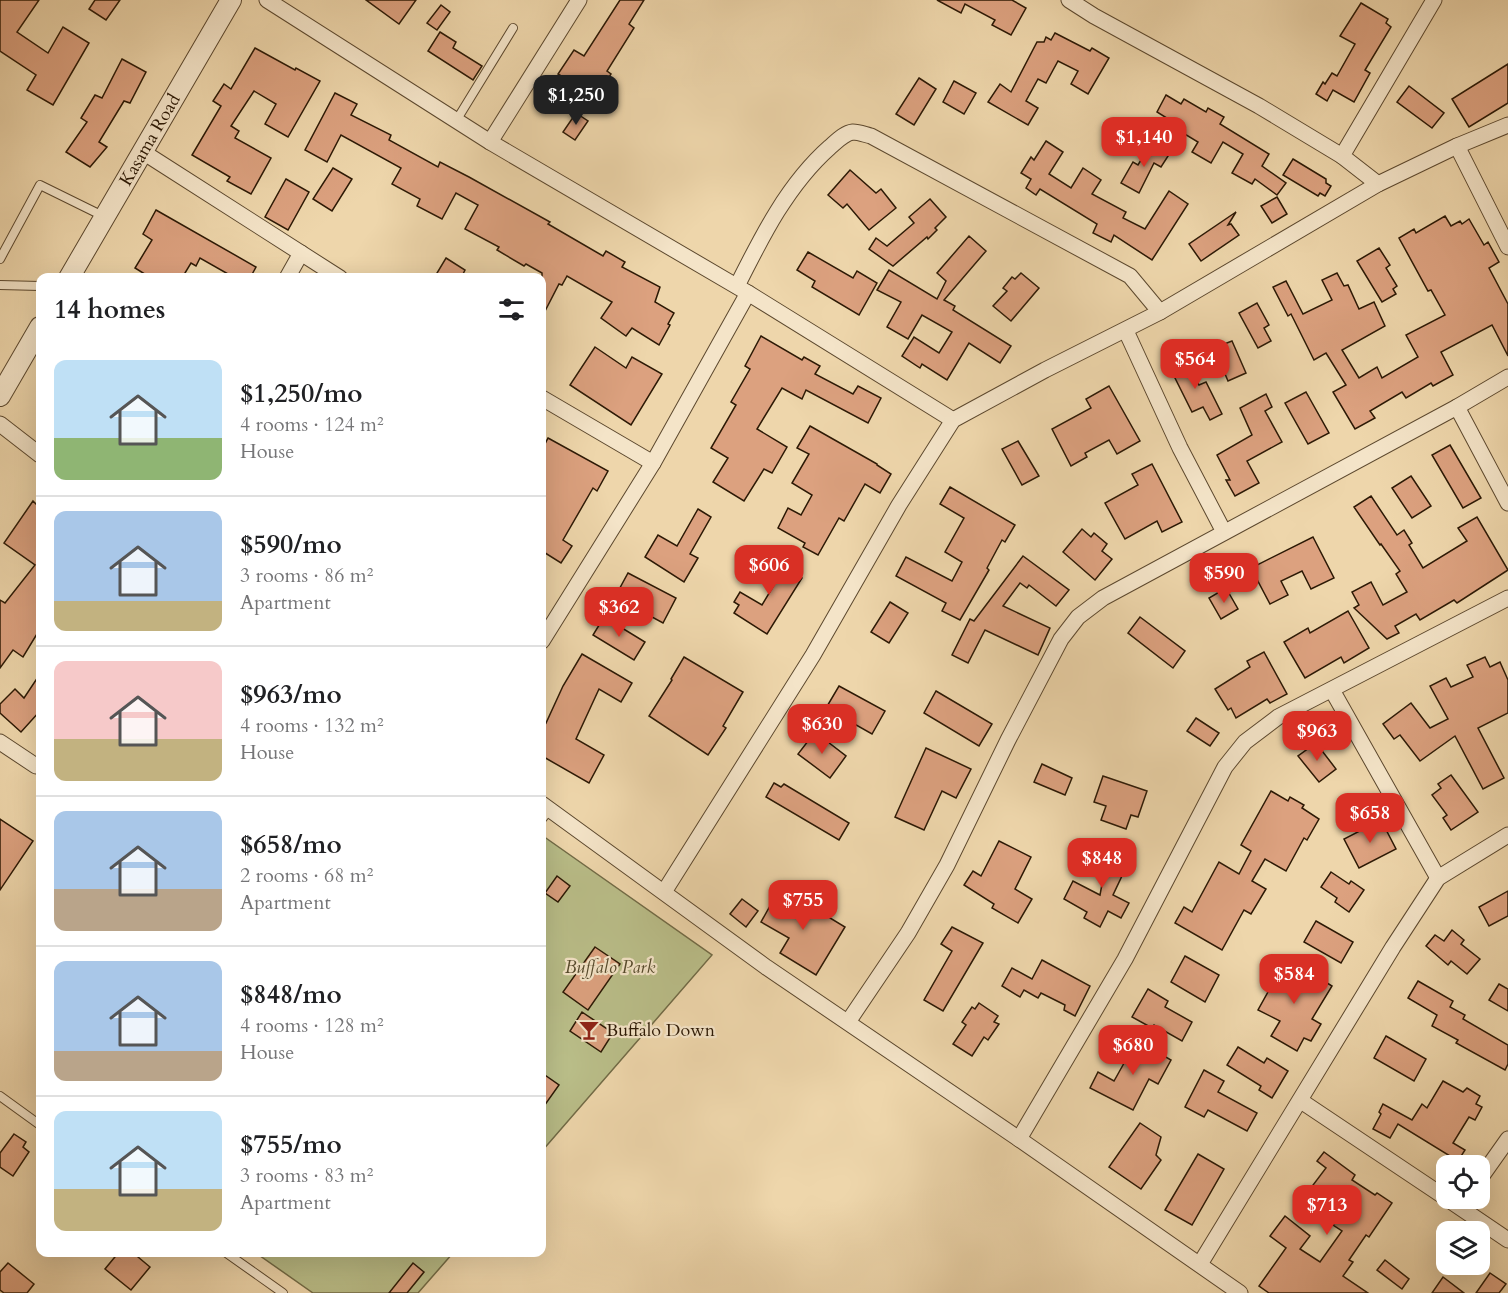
<!DOCTYPE html>
<html lang="en">
<head>
<meta charset="utf-8">
<style>
	:root { --surface:#fff; --page:#f6f6f6; --text:#202124; --muted:#757577; --line:#e0e0e0; --accent:#d93025 }
	body { margin:0; font-family:Cardo,serif; background:var(--page); color:var(--text); height:100vh; display:flex; flex-direction:column; font-size:22px; white-space:nowrap }
	* { box-sizing:border-box; margin:0 }
	p { font-size:20px; color:var(--muted) }
	.icon { flex:none; width:33px; height:33px; fill:none; stroke:currentColor; stroke-width:2; stroke-linecap:round; stroke-linejoin:round }
	.map { position:relative; flex:1; overflow:hidden }
	.panel { position:absolute; left:36px; top:273px; width:510px; height:984px; display:flex; flex-direction:column; background:var(--surface); border-radius:12px; box-shadow:0 6px 24px #0002 }
	.panel>* { flex:none }
	.tools { position:absolute; left:1436px; top:1155px; display:grid; gap:12px }
	.tools a { display:grid; place-items:center; width:54px; height:54px; border-radius:12px; background:var(--surface); box-shadow:0 6px 24px #0002; font-size:30px }
	.price { position:absolute; translate:-50% -51px; padding:0 14px; border-radius:12px; background:var(--accent); color:#fff; font-size:20px; line-height:39px; filter:drop-shadow(0 2px 3px #0008) }
	.price::after { content:''; position:absolute; left:50%; top:36px; width:18px; height:14px; margin-left:-9px; background:inherit; clip-path:polygon(0 0,100% 0,50% 100%) }
	.price.active { background:#222; color:#fff }
	ul { padding:0; list-style:none }
	li { display:flex; align-items:center; gap:18px; height:150px; padding:0 18px }
	li+li { border-top:2px solid var(--line) }
	li span { display:grid; place-items:center; flex:none; width:168px; height:120px; border-radius:12px; color:#555 }
	li>.icon { margin-inline-start:auto }
	span .icon { width:72px; height:72px; fill:#fffc; stroke-width:1 }
	li b { font-size:26px }
	h2 { display:flex; justify-content:space-between; align-items:center; height:72px; padding:0 18px; font-size:26px }
	.map>svg:first-child { display:block }
	.green { fill:#b9bd88; stroke:#726b46; stroke-width:1.5 }
	.building { fill:#dca17f; stroke:#2c1905; stroke-width:1.5 }
	.lines { fill:none; stroke-linecap:round; stroke-linejoin:round }
	.service-casing { stroke:#5c482e; stroke-width:10 }
	.minor-casing { stroke:#5c482e; stroke-width:17 }
	.tertiary-casing { stroke:#5c482e; stroke-width:22 }
	.service { stroke:#f4e4c8; stroke-width:8 }
	.minor { stroke:#f4e4c8; stroke-width:15 }
	.tertiary { stroke:#f4e4c8; stroke-width:20 }
	.labels { text-anchor:middle; stroke-width:4.5; stroke-linejoin:round; paint-order:stroke }
	.street-label { font-size:18px; fill:#2c1905; stroke:#f4e4c8 }
	.park-label { font-size:18px; font-style:italic; fill:#564a2c; stroke:#f4e4c8 }
	.poi-label { font-size:18px; fill:#2c1905; stroke:#f4e4c8; text-anchor:start }
</style>
</head>
<body>
<div class="map">
<svg width="1508" height="1293" viewBox="0 0 1508 1293">
	<rect width="100%" height="100%" fill="#eed6ab"/>
	<filter id="stains"><feTurbulence type="fractalNoise" baseFrequency=".00333" numOctaves="4"/><feColorMatrix values="0 0 0 0 .2 0 0 0 0 .09 0 0 0 0 .02 0 0 0 .5 -.17"/></filter>
	<radialGradient id="worn" r=".72"><stop offset=".6" stop-color="#630" stop-opacity="0"/><stop offset="1" stop-color="#630" stop-opacity=".3"/></radialGradient>
	<!-- green -->
	<g class="green">
		<polygon points="543,836 712,955 542,1151 542,838"/>
		<polygon points="256,1253 453,1253 418,1293 313,1293"/>
	</g>
	<!-- building -->
	<g class="building">
		<polygon points="0,0 39,0 17,32 48,53 63,27 89,43 53,105 27,90 36,75 0,51"/>
		<polygon points="95,0 120,0 106,20 89,9"/>
		<polygon points="366,0 416,0 399,24"/>
		<polygon points="620,0 644,0 629,24 634,28 607,71 611,74 596,98 558,74 574,50 584,56"/>
		<polygon points="937,0 1012,0 1026,8 1011,35 992,25 995,20 965,4 961,13"/>
		<polygon points="1361,3 1388,19 1386,23 1391,27 1365,70 1370,73 1354,102 1333,90 1327,101 1316,94 1323,82 1325,84 1332,73 1337,76 1355,44 1340,36"/>
		<polygon points="441,5 450,12 437,30 427,23"/>
		<polygon points="440,32 456,42 453,48 482,66 473,80 428,51"/>
		<polygon points="1055,33 1090,51 1092,48 1109,58 1088,94 1071,84 1078,71 1058,61 1046,83 1038,79 1026,101 1038,108 1028,125 988,102 1000,84 1011,92 1037,42 1044,42 1046,37 1051,40"/>
		<polygon points="255,48 295,70 296,68 320,81 288,137 265,124 276,104 254,91 231,126 239,131 235,138 271,158 251,194 227,181 230,177 192,155 221,106 213,101 224,84 231,89"/>
		<polygon points="122,59 146,72 130,103 124,101 99,142 107,147 90,167 66,152 87,122 81,118 95,95 102,98"/>
		<polygon points="1508,64 1508,103 1469,127 1452,99"/>
		<polygon points="919,78 936,89 914,125 896,114"/>
		<polygon points="954,81 976,93 964,114 943,102"/>
		<polygon points="1409,86 1444,113 1432,128 1397,102"/>
		<polygon points="335,93 357,104 351,115 391,135 389,140 438,167 440,162 469,177 550,222 548,224 603,256 606,251 625,262 622,267 660,287 655,302 674,313 668,324 670,325 659,345 632,328 626,336 601,318 612,302 567,276 562,285 559,284 542,317 542,273 526,264 524,266 497,250 499,247 465,229 478,205 456,193 442,219 417,206 420,199 392,184 401,168 341,135 327,162 305,150"/>
		<polygon points="1166,95 1181,104 1184,99 1206,112 1208,108 1224,117 1220,124 1269,154 1262,166 1286,183 1277,195 1255,179 1252,184 1232,173 1243,154 1223,142 1211,163 1192,152 1198,142 1168,124 1170,120 1157,112"/>
		<polygon points="576,113 588,121 575,140 563,132"/>
		<polygon points="1046,141 1063,152 1049,174 1071,188 1083,168 1101,180 1092,194 1126,212 1123,218 1145,229 1169,191 1188,204 1152,260 1114,235 1111,242 1093,233 1097,224 1040,189 1036,195 1026,188 1031,179 1021,173 1031,157 1034,160"/>
		<polygon points="1156,144 1170,153 1161,167 1154,163 1139,193 1121,183 1133,162 1138,165 1147,150 1151,153"/>
		<polygon points="1293,159 1326,179 1326,183 1331,186 1325,196 1320,193 1318,196 1283,175"/>
		<polygon points="333,168 352,179 332,211 313,199"/>
		<polygon points="850,170 876,193 881,189 896,208 869,230 847,204 843,208 828,195"/>
		<polygon points="286,179 309,192 288,230 265,217"/>
		<polygon points="1277,197 1287,214 1272,223 1261,206"/>
		<polygon points="930,199 946,217 935,228 937,230 928,239 927,237 893,266 869,249 876,238 887,246 914,223 909,217"/>
		<polygon points="156,210 256,267 250,278 235,278 200,258 196,266 191,263 182,278 151,278 135,268 152,240 143,234"/>
		<polygon points="1236,212 1228,225 1231,224 1239,235 1201,261 1189,244"/>
		<polygon points="1445,216 1451,226 1460,221 1462,224 1469,219 1484,245 1488,242 1499,262 1489,268 1508,304 1508,356 1492,325 1441,352 1453,375 1433,386 1431,383 1406,398 1402,392 1370,411 1375,418 1355,429 1333,392 1346,385 1326,353 1314,360 1291,314 1288,316 1273,287 1286,281 1303,314 1332,300 1322,280 1337,273 1344,286 1348,285 1359,309 1374,302 1385,326 1342,350 1359,378 1377,367 1382,378 1418,357 1406,335 1445,315 1431,290 1428,291 1399,238 1414,229 1416,233"/>
		<polygon points="969,236 986,251 944,300 955,306 953,310 1011,346 1000,363 969,343 947,380 922,364 920,368 902,356 914,337 939,353 952,332 922,315 908,339 887,327 901,302 877,290 889,270 937,299 946,281 937,273"/>
		<polygon points="1379,248 1390,265 1386,268 1397,286 1393,289 1396,294 1382,302 1357,261"/>
		<polygon points="808,252 853,278 857,271 877,283 859,315 812,287 815,281 797,270"/>
		<polygon points="446,258 465,270 461,278 434,278"/>
		<polygon points="1021,273 1039,288 1011,321 993,306 1007,291 1003,288 1012,277 1015,279"/>
		<polygon points="1257,303 1269,325 1264,328 1271,341 1258,348 1239,313"/>
		<polygon points="761,336 802,360 804,357 820,366 815,374 853,394 858,386 881,398 868,423 806,390 802,399 782,388 757,429 787,447 772,473 764,469 744,501 713,482 728,458 711,448 736,405 731,402 750,369 745,366"/>
		<polygon points="1232,341 1246,373 1228,381 1214,348"/>
		<polygon points="595,347 626,368 632,357 662,374 631,425 570,385"/>
		<polygon points="1178,358 1183,369 1190,366 1199,385 1206,382 1222,414 1210,420 1203,407 1192,412 1168,364"/>
		<polygon points="1109,386 1140,441 1117,454 1109,440 1085,453 1087,457 1071,466 1052,429 1091,408 1086,399"/>
		<polygon points="1306,392 1329,433 1308,444 1285,403"/>
		<polygon points="1266,394 1272,407 1265,411 1282,442 1247,461 1259,483 1235,496 1226,480 1230,480 1217,455 1252,435 1240,408"/>
		<polygon points="810,426 877,464 877,465 891,474 880,493 865,484 844,521 839,518 818,555 803,547 805,543 778,528 788,508 801,515 812,495 792,483 809,454 797,448"/>
		<polygon points="548,438 608,471 597,491 593,488 563,540 572,546 561,563 542,551 542,450"/>
		<polygon points="1018,441 1039,476 1022,485 1002,449"/>
		<polygon points="1450,445 1481,498 1463,508 1432,455"/>
		<polygon points="1152,464 1182,522 1162,532 1157,521 1125,539 1105,503 1138,485 1132,474"/>
		<polygon points="1411,476 1431,506 1412,518 1392,488"/>
		<polygon points="950,487 1015,525 1005,542 1002,540 987,568 989,570 960,620 942,611 946,603 896,576 906,557 952,581 962,562 945,552 964,518 940,504"/>
		<polygon points="1371,496 1397,535 1404,530 1412,543 1409,545 1423,568 1467,541 1458,528 1477,517 1508,570 1457,603 1454,600 1420,620 1416,614 1395,626 1399,633 1387,639 1354,608 1359,605 1352,592 1371,582 1383,605 1407,592 1396,574 1400,571 1381,544 1380,545 1354,507"/>
		<polygon points="33,501 40,508 40,629 23,657 13,650 0,668 0,600 5,603 35,565 4,543"/>
		<polygon points="698,509 711,517 690,554 698,558 684,582 645,557 658,535 677,546"/>
		<polygon points="1082,529 1091,537 1094,533 1107,544 1102,551 1112,559 1095,580 1063,552"/>
		<polygon points="1313,537 1334,578 1311,589 1302,571 1281,581 1288,595 1270,604 1251,568"/>
		<polygon points="767,556 802,578 767,634 734,613 739,605 734,602 740,592 762,605 774,585 756,574"/>
		<polygon points="1023,556 1069,590 1056,606 1029,585 1027,588 1020,583 1003,606 1050,628 1038,655 985,630 968,663 952,655 970,619 974,621"/>
		<polygon points="628,573 676,598 663,623 615,597"/>
		<polygon points="1226,588 1238,609 1221,619 1209,598"/>
		<polygon points="890,602 908,613 889,643 871,632"/>
		<polygon points="1348,611 1369,648 1344,663 1341,657 1305,678 1284,642 1308,628 1310,633"/>
		<polygon points="604,617 645,642 634,660 593,635"/>
		<polygon points="1140,617 1185,651 1173,668 1128,633"/>
		<polygon points="1264,652 1287,694 1270,703 1267,699 1236,718 1231,708 1228,710 1215,689 1250,667 1247,661"/>
		<polygon points="582,654 632,683 621,702 599,689 576,739 604,755 589,783 542,756 542,720 546,723 563,686"/>
		<polygon points="684,657 743,692 723,726 726,728 708,755 649,716 672,680 671,679"/>
		<polygon points="1485,657 1490,667 1500,662 1508,680 1508,713 1478,728 1504,778 1483,789 1455,736 1420,761 1400,735 1394,739 1383,724 1411,703 1430,728 1448,719 1430,686 1446,678 1451,687 1473,677 1467,665"/>
		<polygon points="40,674 40,711 21,732 0,713 0,704 15,689 24,698"/>
		<polygon points="839,686 885,711 872,734 826,708"/>
		<polygon points="936,691 992,724 979,746 924,713"/>
		<polygon points="1196,718 1219,733 1210,746 1187,731"/>
		<polygon points="815,732 846,756 830,778 798,754"/>
		<polygon points="1316,743 1336,769 1319,782 1298,756"/>
		<polygon points="926,748 971,769 956,798 942,791 924,830 895,817"/>
		<polygon points="1042,764 1072,778 1065,795 1034,782"/>
		<polygon points="1451,775 1478,812 1451,830 1443,818 1447,815 1432,795 1441,788 1438,784"/>
		<polygon points="1103,776 1147,791 1138,817 1131,815 1126,829 1101,820 1106,806 1094,802"/>
		<polygon points="774,783 781,787 784,784 849,823 839,840 766,797"/>
		<polygon points="1271,791 1288,801 1290,797 1304,805 1302,808 1319,819 1307,840 1304,838 1286,871 1265,859 1252,881 1266,889 1251,914 1244,910 1222,950 1175,923 1184,907 1192,912 1219,862 1239,874 1251,851 1241,845"/>
		<polygon points="0,819 33,841 0,890"/>
		<polygon points="1381,820 1396,849 1359,868 1344,839"/>
		<polygon points="999,841 1031,857 1015,889 1032,899 1018,923 992,908 994,904 964,885 973,871 981,876"/>
		<polygon points="1100,844 1130,859 1113,895 1129,903 1121,918 1108,911 1100,927 1084,918 1087,912 1064,899 1073,881 1100,895 1105,868 1092,862"/>
		<polygon points="1331,872 1349,884 1351,881 1364,890 1349,912 1335,902 1337,898 1321,887"/>
		<polygon points="557,876 570,886 558,902 545,893"/>
		<polygon points="784,890 845,927 816,975 780,953 789,938 761,922 775,897 778,899"/>
		<polygon points="1508,891 1508,916 1489,926 1479,907"/>
		<polygon points="742,899 758,911 746,927 730,914"/>
		<polygon points="1316,921 1353,942 1341,963 1304,942"/>
		<polygon points="952,927 983,943 943,1011 924,1000 952,951 941,944"/>
		<polygon points="1452,930 1464,940 1461,944 1480,959 1467,974 1451,961 1448,965 1426,946 1435,935 1444,941"/>
		<polygon points="595,947 620,964 588,1010 563,992"/>
		<polygon points="1185,956 1219,975 1205,1002 1171,982"/>
		<polygon points="1042,960 1090,986 1075,1016 1064,1010 1065,1005 1041,993 1038,998 1024,990 1020,997 1002,986 1012,968 1032,979"/>
		<polygon points="1280,960 1318,983 1321,979 1332,986 1312,1019 1321,1024 1311,1041 1304,1038 1297,1051 1271,1036 1280,1021 1258,1010 1273,983 1268,980"/>
		<polygon points="1418,981 1453,1001 1450,1007 1465,1015 1463,1019 1508,1045 1508,1064 1505,1070 1456,1043 1458,1040 1432,1026 1437,1015 1408,998"/>
		<polygon points="1499,984 1508,989 1508,1011 1489,1000"/>
		<polygon points="1148,989 1168,1001 1165,1007 1192,1022 1182,1041 1154,1025 1152,1028 1132,1017"/>
		<polygon points="979,1003 998,1016 994,1022 999,1024 988,1040 984,1037 972,1056 953,1044 966,1025 962,1022 972,1007 975,1009"/>
		<polygon points="582,1012 613,1033 601,1052 570,1031"/>
		<polygon points="1386,1036 1426,1059 1414,1081 1374,1058"/>
		<polygon points="1137,1040 1171,1060 1158,1084 1149,1079 1133,1110 1090,1088 1098,1072 1114,1081"/>
		<polygon points="1238,1047 1264,1063 1267,1058 1288,1071 1272,1098 1259,1090 1261,1086 1227,1065"/>
		<polygon points="1204,1070 1224,1081 1218,1092 1257,1113 1247,1131 1208,1110 1204,1117 1185,1107"/>
		<polygon points="542,1073 559,1085 542,1109"/>
		<polygon points="1443,1081 1463,1092 1467,1088 1480,1096 1476,1104 1482,1107 1475,1120 1469,1117 1453,1143 1465,1150 1458,1161 1398,1124 1390,1138 1373,1129 1381,1114 1379,1112 1383,1104 1412,1120 1422,1104 1427,1108"/>
		<polygon points="1140,1123 1161,1137 1156,1155 1161,1160 1141,1189 1109,1167"/>
		<polygon points="14,1134 26,1142 23,1147 29,1152 13,1176 0,1167 0,1153"/>
		<polygon points="1324,1152 1355,1175 1352,1180 1375,1195 1377,1193 1392,1203 1369,1237 1366,1235 1349,1260 1353,1262 1343,1276 1368,1293 1269,1293 1259,1286 1286,1248 1270,1236 1285,1216 1310,1236 1300,1249 1320,1262 1342,1231 1333,1225 1337,1219 1310,1197 1314,1192 1310,1189 1326,1168 1317,1161"/>
		<polygon points="1198,1154 1224,1169 1192,1225 1165,1210"/>
		<polygon points="119,1252 132,1252 150,1267 131,1290 105,1269"/>
		<polygon points="1385,1260 1409,1279 1402,1289 1377,1270"/>
		<polygon points="8,1263 34,1284 27,1293 4,1293 0,1290 0,1272"/>
		<polygon points="413,1263 424,1272 407,1293 389,1293"/>
		<polygon points="1490,1273 1506,1284 1499,1293 1476,1293"/>
		<polygon points="1443,1277 1464,1293 1432,1293"/>
	</g>
	<g class="lines">
		<!-- service casing -->
		<g class="service-casing">
			<g id="service">
				<polyline points="456,121 513,28"/>
				<polyline points="0,259 40,185 103,216"/>
				<polyline points="0,285 40,286"/>
				<polyline points="542,819 549,810"/>
				<polyline points="0,1096 40,1125"/>
				<polyline points="225,1252 283,1293"/>
			</g>
		</g>
		<!-- minor casing -->
		<g class="minor-casing">
			<g id="minor">
				<polyline points="267,0 490,142 748,293 953,420"/>
				<polyline points="1069,0 1094,16 1259,106 1342,156"/>
				<polyline points="490,142 579,0"/>
				<polyline points="1457,146 1508,247"/>
				<polyline points="143,152 340,278"/>
				<polyline points="1378,184 1342,156 1434,0"/>
				<polyline points="287,278 301,253"/>
				<path d="M 737,286 C 762,236 788,184 830,147 C 836,142 844,133 853,132 C 859,132 866,135 871,136 L 1130,276 L 1160,312"/>
				<polyline points="1126,331 1180,448 1224,532"/>
				<polyline points="542,398 653,463"/>
				<polyline points="1457,407 1508,503"/>
				<polyline points="0,424 40,455"/>
				<polyline points="542,641 653,463 748,293"/>
				<polyline points="1332,690 1438,878"/>
				<polyline points="0,742 36,766"/>
				<polyline points="542,804 766,967 1019,1139 1240,1293"/>
				<polyline points="664,892 813,655 899,505 953,420 1045,370 1160,312 1378,184 1457,146 1508,125"/>
				<polyline points="848,1022 908,933 947,865 1008,740 1061,639 1078,617 1103,598 1457,407 1508,377"/>
				<polyline points="1301,1101 1446,1198"/>
				<polyline points="1019,1139 1125,959 1225,767 1245,742 1278,717 1508,598"/>
				<polyline points="1479,1180 1508,1139"/>
				<polyline points="1446,1198 1508,1240"/>
				<polyline points="1200,1264 1393,947 1438,878 1508,835"/>
			</g>
		</g>
		<!-- tertiary casing -->
		<g class="tertiary-casing">
			<g id="tertiary">
				<path id="s1" d="M 69,278 L 231,0"/>
				<polyline points="0,396 40,327"/>
			</g>
		</g>
		<!-- service -->
		<use href="#service" class="service"/>
		<!-- minor -->
		<use href="#minor" class="minor"/>
		<!-- tertiary -->
		<use href="#tertiary" class="tertiary"/>
	</g>
	<!-- icons -->
	<defs>
		<g id="bar-bare" transform="scale(1.62)"><path d="M-6-5H6L.8 .8V4.5H3.5V6h-7V4.5H-.8V.8Z" fill="#8f2418" stroke="#f4e4c8" stroke-width="2.5" paint-order="stroke"/></g>
	</defs>
	<g fill-rule="evenodd">
		<use href="#bar-bare" x="589" y="1030"/>
	</g>
	<g class="labels">
		<!-- street labels -->
		<g class="street-label">
			<text dy="6" stroke="none"><textPath href="#s1" startOffset="160">Kasama Road</textPath></text>
		</g>
		<!-- park labels -->
		<g class="park-label">
			<text x="610" y="973">Buffalo Park</text>
		</g>
		<!-- poi labels -->
		<g class="poi-label">
			<text x="606" y="1036">Buffalo Down</text>
		</g>
	</g>
	<rect width="100%" height="100%" filter="url(#stains)"/>
	<rect width="100%" height="100%" fill="url(#worn)"/>
</svg>
<div class="tools">
<a><svg class="icon" aria-label="locate" viewBox="0 0 24 24"><circle cx="12" cy="12" r="6"/><path d="M12 2v4M12 18v4M2 12h4M18 12h4"/></svg></a>
<a><svg class="icon" aria-label="layers" viewBox="0 0 24 24"><path d="M12 4l9 5-9 5-9-5zM3 14l9 5 9-5"/></svg></a>
</div>
<b class="price active" style="left:576px;top:126px">$1,250</b>
<b class="price" style="left:1144px;top:168px">$1,140</b>
<b class="price" style="left:1195px;top:390px">$564</b>
<b class="price" style="left:769px;top:596px">$606</b>
<b class="price" style="left:1224px;top:604px">$590</b>
<b class="price" style="left:619px;top:638px">$362</b>
<b class="price" style="left:822px;top:755px">$630</b>
<b class="price" style="left:1317px;top:762px">$963</b>
<b class="price" style="left:1370px;top:844px">$658</b>
<b class="price" style="left:1102px;top:889px">$848</b>
<b class="price" style="left:803px;top:931px">$755</b>
<b class="price" style="left:1294px;top:1005px">$584</b>
<b class="price" style="left:1133px;top:1076px">$680</b>
<b class="price" style="left:1327px;top:1236px">$713</b>
<section class="panel">
<h2>14 homes<svg class="icon" aria-label="filters" viewBox="0 0 24 24"><path d="M4 7h16M4 17h16"/><circle cx="9" cy="7" r="2"/><circle cx="15" cy="17" r="2"/></svg></h2>
<ul>
<li><span style="background:linear-gradient(#bfe0f5 65%,#8fb573 0)"><svg class="icon" aria-label="home" viewBox="0 0 24 24"><path d="M3 11l9-7 9 7M6 9v11h12V9"/></svg></span><div><b>$1,250/mo</b><p>4 rooms · 124 m²</p><p>House</p></div></li>
<li><span style="background:linear-gradient(#a9c7e8 75%,#c2b280 0)"><svg class="icon" aria-label="home" viewBox="0 0 24 24"><path d="M3 11l9-7 9 7M6 9v11h12V9"/></svg></span><div><b>$590/mo</b><p>3 rooms · 86 m²</p><p>Apartment</p></div></li>
<li><span style="background:linear-gradient(#f6c9c9 65%,#c2b280 0)"><svg class="icon" aria-label="home" viewBox="0 0 24 24"><path d="M3 11l9-7 9 7M6 9v11h12V9"/></svg></span><div><b>$963/mo</b><p>4 rooms · 132 m²</p><p>House</p></div></li>
<li><span style="background:linear-gradient(#a9c7e8 65%,#b9a48a 0)"><svg class="icon" aria-label="home" viewBox="0 0 24 24"><path d="M3 11l9-7 9 7M6 9v11h12V9"/></svg></span><div><b>$658/mo</b><p>2 rooms · 68 m²</p><p>Apartment</p></div></li>
<li><span style="background:linear-gradient(#a9c7e8 75%,#b9a48a 0)"><svg class="icon" aria-label="home" viewBox="0 0 24 24"><path d="M3 11l9-7 9 7M6 9v11h12V9"/></svg></span><div><b>$848/mo</b><p>4 rooms · 128 m²</p><p>House</p></div></li>
<li><span style="background:linear-gradient(#bfe0f5 65%,#c2b280 0)"><svg class="icon" aria-label="home" viewBox="0 0 24 24"><path d="M3 11l9-7 9 7M6 9v11h12V9"/></svg></span><div><b>$755/mo</b><p>3 rooms · 83 m²</p><p>Apartment</p></div></li>
</ul>
</section>
</div>
</body>
</html>
